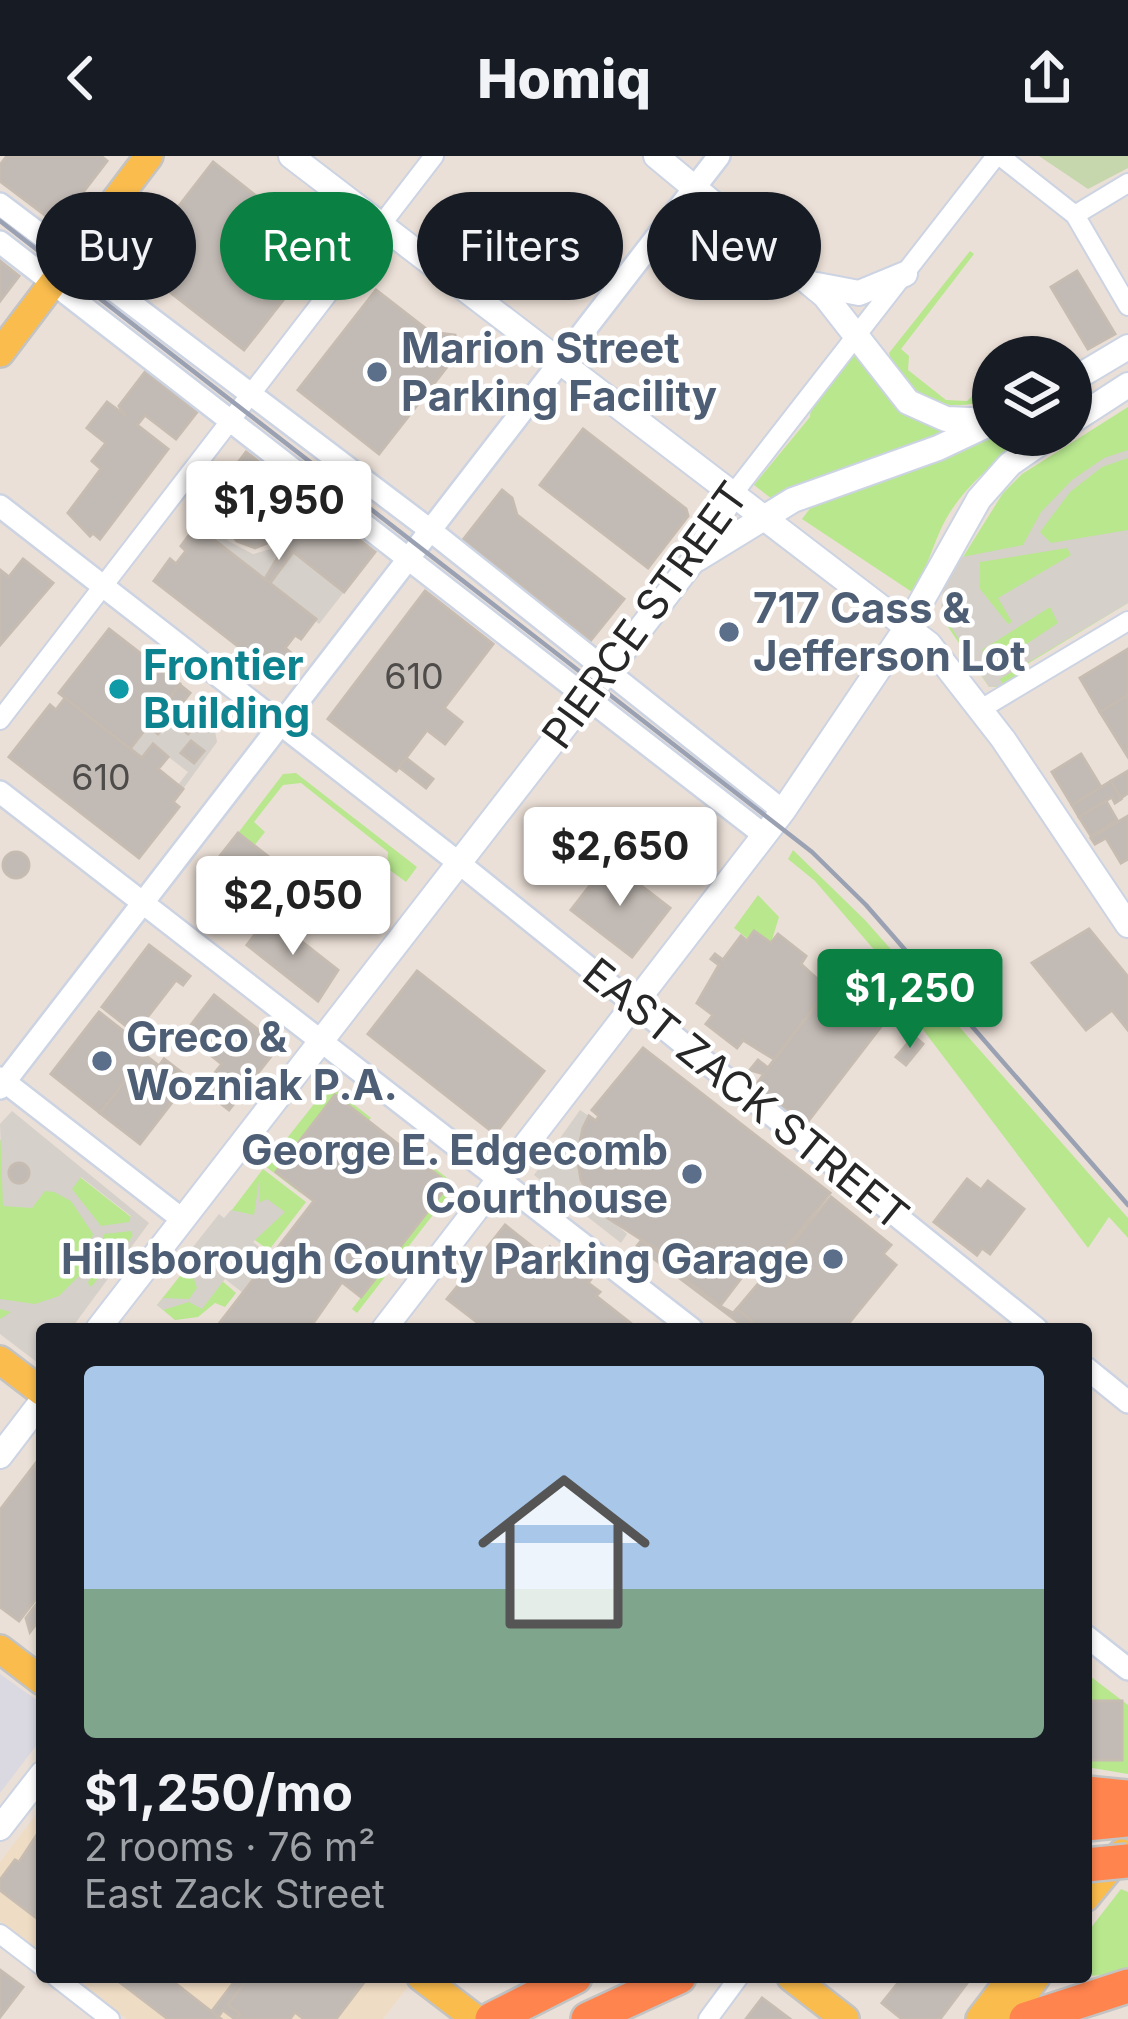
<!DOCTYPE html>
<html lang="en">
<head>
<meta charset="utf-8">
<style>
	:root { --surface:#171b24; --page:#242831; --text:#f1f3f6; --muted:#9ea1a6; --accent:#0b8043 }
	body { margin:0; font-family:Inter,sans-serif; background:var(--page); color:var(--text); height:100vh; display:flex; flex-direction:column; font-size:45px; white-space:nowrap }
	* { box-sizing:border-box; margin:0 }
	p { font-size:39px; color:var(--muted) }
	.icon { flex:none; width:66px; height:66px; fill:none; stroke:currentColor; stroke-width:2; stroke-linecap:round; stroke-linejoin:round }
	.map { position:relative; flex:1; overflow:hidden }
	.drawer { position:absolute; left:36px; top:1167px; width:1056px; height:660px; display:flex; flex-direction:column; background:var(--surface); border-radius:12px; box-shadow:0 3px 9px #0004 }
	.drawer>* { flex:none }
	.banner { position:absolute; left:36px; top:36px; width:1056px; height:108px; display:flex; gap:24px }
	.tools { position:absolute; left:972px; top:180px; display:grid; gap:24px }
	.tools a { display:grid; place-items:center; width:120px; height:120px; border-radius:50%; background:var(--surface); box-shadow:0 3px 9px #0004; font-size:60px }
	.price { position:absolute; translate:-50% -102px; padding:0 27px; border-radius:12px; background:#fff; color:#222; font-size:39px; line-height:78px; filter:drop-shadow(0 3px 6px #0008) }
	.price::after { content:''; position:absolute; left:50%; top:72px; width:36px; height:27px; margin-left:-18px; background:inherit; clip-path:polygon(0 0,100% 0,50% 100%) }
	.price.current { background:var(--accent); color:#fff }
	ul { padding:0; list-style:none }
	li { display:grid; align-content:center; gap:24px; height:636px; padding:0 48px }
	li span { display:grid; place-items:center; height:372px; border-radius:12px; color:#555 }
	li>.icon { margin-inline-start:auto }
	span .icon { width:216px; height:216px; fill:#fffc; stroke-width:1 }
	li b { font-size:51px }
	.pill { padding:0 42px; border-radius:54px; background:var(--surface); box-shadow:0 3px 9px #0004; font-size:42px; line-height:108px }
	.pill.current { background:var(--accent); color:#fff }
	header { display:flex; justify-content:space-between; align-items:center; height:156px; padding:0 48px; background:var(--surface); font-size:54px; font-weight:800 }
	.map>svg:first-child { display:block }
	.industrial { fill:#dad9e2 }
	.education { fill:#efdcc4 }
	.green { fill:#b8e78e }
	.cemetery { fill:#c6d6ad }
	.plaza { fill:#d6d0ca; fill-rule:evenodd }
	.building { fill:#c2bab4; stroke:#c6bcb1; stroke-width:3 }
	.lines { fill:none; stroke-linecap:round; stroke-linejoin:round }
	.minor-casing { stroke:#ccd3e2; stroke-width:22 }
	.tertiary-casing { stroke:#ccd3e2; stroke-width:26 }
	.secondary-casing { stroke:#ccd3e2; stroke-width:28 }
	.primary-casing { stroke:#c3c3c3; stroke-width:32 }
	.motorway-casing { stroke:#c3c3c3; stroke-width:38 }
	.minor { stroke:#fff; stroke-width:18 }
	.tertiary { stroke:#fff; stroke-width:21 }
	.secondary { stroke:#fff; stroke-width:24 }
	.primary { stroke:#fabc4d; stroke-width:27 }
	.motorway { stroke:#ff844e; stroke-width:33 }
	.rail { stroke:#9aa1b3; stroke-width:4.5 }
	.motorway-bridge-casing { stroke:#c3c3c3; stroke-width:38; stroke-linecap:butt }
	.motorway-bridge { stroke:#ff844e; stroke-width:33 }
	.service-dot { fill:#5c6f8a; stroke:#fff; stroke-width:4.5 }
	.culture-dot { fill:#0f9aa8; stroke:#fff; stroke-width:4.5 }
	.labels { text-anchor:middle; stroke-width:9; stroke-linejoin:round; paint-order:stroke }
	.number-label { font-size:36px; fill:#4e4c4a }
	.service-label { font-size:42px; font-weight:bold; fill:#4e5e75; stroke:#fff; text-anchor:start }
	.street-label { font-size:42px; fill:#272727; stroke:#fff }
	.culture-label { font-size:42px; font-weight:bold; fill:#0d838f; stroke:#fff; text-anchor:start }
</style>
</head>
<body>
<header><svg class="icon" aria-label="back" viewBox="0 0 24 24"><path d="M15 5l-7 7 7 7"/></svg>Homiq<svg class="icon" aria-label="share" viewBox="0 0 24 24"><path d="M12 15V3M7 8l5-5 5 5M5 13v7h14v-7"/></svg></header>
<div class="map">
<svg width="1128" height="1863" viewBox="0 0 1128 1863">
	<rect width="100%" height="100%" fill="#ebe0d7"/>
	<!-- industrial -->
	<polygon class="industrial" points="0,1518 42,1548 42,1582 0,1637"/>
	<!-- education -->
	<g class="education">
		<polygon points="42,1651 42,1798 0,1765 0,1706"/>
		<polygon points="72,1821 401,1821 410,1828 383,1863 127,1863"/>
	</g>
	<!-- green -->
	<g class="green">
		<path d="M 970,95 L 974,98 L 901,193 L 909,200 L 908,214 L 946,244 L 967,245 L 987,225 L 993,230 L 993,242 C 950,259 902,247 889,197 Z"/>
		<polygon points="853,194 946,275 772,343 754,329 810,261 812,241"/>
		<polygon points="1128,251 1128,447 1019,513 1019,521 1002,531 989,531 946,468 943,433 1003,337 1022,318"/>
		<path d="M 998,279 L 1031,279 C 996,304 958,334 940,375 C 931,396 925,416 912,436 L 802,363 L 815,346 Z"/>
		<polygon points="296,617 417,711 406,726 387,712 388,696 301,627 283,629 254,666 265,676 254,690 238,677 283,618"/>
		<polygon points="793,694 865,764 1128,1062 1128,1082 1109,1061 1088,1092 921,871 931,860 815,725 788,703"/>
		<polygon points="758,739 779,761 771,787 754,775 748,783 734,772"/>
		<polygon points="329,929 371,962 368,965 334,940 276,1015 304,1040 265,1010"/>
		<polygon points="25,978 131,1061 133,1080 59,1173 0,1168 0,984"/>
		<polygon points="419,1000 456,1029 357,1157 352,1153 448,1028"/>
		<polygon points="263,1013 306,1046 269,1094 225,1063"/>
		<polygon points="195,1101 236,1137 225,1151 215,1147 198,1161 175,1164 157,1149"/>
		<polygon points="1086,1517 1128,1549 1128,1618 1086,1611 1122,1546 1086,1545"/>
		<polygon points="1121,1733 1128,1736 1128,1818 1086,1820 1086,1778"/>
	</g>
	<!-- cemetery -->
	<polygon class="cemetery" points="1039,0 1128,0 1128,12 1088,33"/>
	<!-- plaza -->
	<g class="plaza">
		<path d="M 1128,294 L 1128,302 L 1102,311 L 1070,336 L 1040,376 L 1051,387 L 1128,374 L 1128,447 L 1000,523 L 1003,530 L 989,531 L 941,455 L 943,433 L 962,401 L 1023,389 L 1041,356 L 1072,324 L 1104,302 ZM 1067,392 L 1071,399 L 998,442 L 1012,466 L 1008,468 L 980,433 L 980,406 ZM 1050,451 L 1058,467 L 992,511 L 982,494 Z"/>
		<polygon points="215,337 222,342 219,366 228,385 253,398 285,389 265,423 191,368"/>
		<polygon points="293,396 344,436 319,468 270,427"/>
		<polygon points="187,547 214,569 217,586 183,633 178,629 188,616 153,589 142,602 130,593 148,570 163,578"/>
		<polygon points="580,954 589,960 577,999 581,1025 592,1047 627,1078 621,1087 534,1019"/>
		<path d="M 12,955 L 149,1067 L 71,1173 L 42,1173 L 42,1210 L 0,1178 L 0,1163 L 11,1156 L 0,1153 L 0,1143 L 35,1148 L 59,1140 L 84,1115 L 93,1078 L 71,1045 L 54,1036 L 45,1035 L 32,1052 L 3,1050 L 0,968 ZM 81,1021 L 131,1060 L 129,1066 L 101,1070 L 72,1033 ZM 131,1075 L 133,1080 L 91,1131 L 88,1127 L 104,1078 Z"/>
		<polygon points="260,1018 259,1047 267,1043 285,1056 253,1086 271,1101 243,1137 225,1123 202,1153 189,1146 163,1154 157,1149 163,1142 189,1143 197,1132 189,1108 194,1101 189,1096 219,1058 224,1062 231,1054 254,1059"/>
	</g>
	<!-- building -->
	<g class="building">
		<polygon points="7,0 101,0 107,5 58,69 0,25 0,9"/>
		<polygon points="213,6 323,93 244,194 134,108"/>
		<polygon points="0,105 19,120 0,145"/>
		<polygon points="1077,115 1115,178 1088,193 1051,131"/>
		<polygon points="376,134 430,176 455,179 455,186 444,188 457,198 379,298 298,234"/>
		<polygon points="145,216 197,256 176,283 145,259 137,269 168,293 100,383 93,377 90,380 68,357 101,313 92,305 106,287 87,272 107,246 126,260 119,250"/>
		<polygon points="583,273 686,353 688,360 648,412 540,329"/>
		<polygon points="246,296 375,396 344,436 277,383 255,392 237,385 225,370 227,346 215,337"/>
		<polygon points="502,334 512,342 517,359 624,443 591,484 463,384"/>
		<polygon points="196,370 316,463 301,483 295,479 285,492 291,497 274,518 154,425 170,403 176,408 186,395 181,390"/>
		<polygon points="285,389 293,396 270,427 265,423"/>
		<polygon points="23,403 53,427 0,489 0,414 9,421"/>
		<polygon points="425,435 493,488 444,552 462,566 445,588 427,574 396,615 328,563"/>
		<polygon points="109,473 180,528 130,593 59,537"/>
		<polygon points="1128,493 1128,539 1100,556 1080,522"/>
		<polygon points="180,529 190,537 158,578 148,570"/>
		<polygon points="1128,539 1128,601 1100,556"/>
		<polygon points="65,542 142,602 153,588 168,601 158,613 183,633 173,646 179,651 139,702 9,601 50,549 56,554"/>
		<polygon points="184,555 198,566 188,578 175,567"/>
		<polygon points="191,585 204,595 194,607 181,597"/>
		<polygon points="1081,598 1101,631 1072,649 1052,616"/>
		<polygon points="406,602 433,623 426,632 399,611"/>
		<polygon points="1128,615 1128,637 1121,642 1111,625"/>
		<polygon points="1111,625 1121,643 1115,647 1112,641 1079,661 1072,649"/>
		<polygon points="1106,645 1117,664 1091,680 1079,661"/>
		<polygon points="1128,660 1128,703 1121,707 1106,682 1095,688 1091,682"/>
		<polygon points="238,677 334,752 315,776 264,736 239,768 206,742 231,709 220,700"/>
		<circle cx="16" cy="709" r="13"/>
		<polygon points="609,705 670,752 632,801 571,754"/>
		<polygon points="269,760 338,814 318,845 247,789"/>
		<polygon points="1089,773 1128,821 1128,874 1112,854 1086,874 1032,807"/>
		<polygon points="754,775 771,787 778,778 806,800 801,808 828,833 774,903 743,884 737,892 706,868 713,859 697,847 719,809 711,803 715,798 723,804 741,780 747,785"/>
		<polygon points="149,789 190,820 183,829 176,824 135,877 102,851"/>
		<polygon points="832,806 839,819 848,807 899,847 806,968 756,929 764,918 750,914 758,904 768,912 828,833 834,825 824,817"/>
		<polygon points="417,815 544,915 495,978 368,878"/>
		<polygon points="214,839 279,890 229,954 202,933 222,908 184,878"/>
		<polygon points="99,856 149,895 100,957 51,918"/>
		<polygon points="914,880 923,888 906,909 896,901"/>
		<polygon points="643,892 830,1037 768,1114 755,1104 720,1150 671,1112 675,1107 661,1096 603,1059 581,1024 577,999 583,972 589,960 596,965 599,960 592,954"/>
		<polygon points="145,899 159,910 164,903 190,923 140,988 100,957"/>
		<polygon points="335,939 449,1028 361,1141 342,1126 309,1173 215,1173 314,1045 276,1016"/>
		<circle cx="19" cy="1017" r="10"/>
		<polygon points="967,1023 981,1034 988,1025 1024,1053 990,1098 982,1092 977,1099 934,1066"/>
		<polygon points="831,1041 891,1089 883,1098 896,1109 844,1173 757,1173 737,1153"/>
		<polygon points="505,1069 544,1100 550,1091 566,1104 560,1112 568,1110 568,1118 574,1110 591,1123 588,1127 600,1136 596,1140 633,1169 630,1173 486,1173 447,1143 461,1126 468,1126 461,1115 473,1120 471,1112"/>
		<polygon points="641,1085 675,1107 671,1112 720,1150 733,1157 737,1153 752,1165 746,1172 637,1090"/>
		<polygon points="39,1303 42,1435 19,1465 0,1451 0,1354"/>
		<polygon points="42,1441 42,1460 30,1476 26,1462"/>
		<rect x="1086" y="1545" width="36" height="59"/>
		<polygon points="42,1671 40,1723 42,1766 0,1734 0,1724 15,1704 19,1706"/>
		<polygon points="0,1814 23,1831 0,1861"/>
		<polygon points="113,1821 167,1821 221,1863 168,1863"/>
		<polygon points="238,1821 249,1821 228,1849 240,1858 235,1863 223,1854 218,1861 212,1855"/>
		<polygon points="249,1821 368,1821 336,1863 304,1863 295,1856 290,1863 237,1863 240,1858 228,1849"/>
		<polygon points="903,1821 967,1821 970,1823 940,1863 902,1863 882,1847"/>
		<polygon points="762,1842 790,1863 746,1863"/>
	</g>
	<g class="lines">
		<!-- minor casing -->
		<g class="minor-casing">
			<g id="minor">
				<polyline points="1000,0 1075,59 1128,150"/>
				<polyline points="1075,59 1128,27"/>
				<polyline points="733,338 996,0"/>
				<polyline points="981,553 1128,465"/>
				<polyline points="0,564 434,0"/>
				<polyline points="0,1778 42,1810"/>
				<polyline points="56,1821 110,1863"/>
				<polyline points="708,1863 739,1821"/>
			</g>
		</g>
		<!-- tertiary casing -->
		<g class="tertiary-casing">
			<g id="tertiary">
				<polyline points="0,48 430,374 783,655"/>
				<polyline points="0,86 764,679"/>
				<polyline points="0,350 459,707 1037,1173"/>
				<polyline points="0,636 692,1173"/>
				<polyline points="0,922 183,1064"/>
				<polyline points="0,932 719,0"/>
				<polyline points="1086,1212 1128,1246"/>
				<polyline points="1086,1480 1128,1513"/>
			</g>
		</g>
		<!-- secondary casing -->
		<g class="secondary-casing">
			<g id="secondary">
				<polyline points="291,0 929,488 1003,583 1128,769"/>
				<polyline points="656,0 825,140 908,246 946,263 993,265"/>
				<polyline points="817,129 859,137 905,118"/>
				<polyline points="1071,225 1128,191"/>
				<polyline points="1071,266 1128,229"/>
				<polyline points="697,403 793,344 938,292 991,267"/>
				<polyline points="98,1173 693,405 733,338"/>
				<polyline points="384,1173 783,655 907,471 979,343 1010,308 1052,279"/>
				<polyline points="0,1300 42,1245"/>
				<polyline points="0,1672 42,1618"/>
			</g>
		</g>
		<!-- primary casing -->
		<g class="primary-casing">
			<g id="primary">
				<polyline points="0,197 149,0"/>
				<polyline points="0,1204 42,1236"/>
				<polyline points="0,1493 42,1525"/>
				<polyline points="1086,1741 1122,1697"/>
				<polyline points="421,1821 476,1863"/>
				<polyline points="791,1821 845,1863"/>
				<polyline points="980,1863 1012,1821"/>
				<polyline points="1007,1863 1036,1821"/>
			</g>
		</g>
		<!-- motorway casing -->
		<g class="motorway-casing">
			<g id="motorway">
				<polyline points="1086,1637 1128,1641"/>
				<polyline points="1086,1668 1128,1664"/>
				<polyline points="492,1863 575,1821"/>
				<polyline points="588,1863 679,1821"/>
				<polyline points="1026,1863 1128,1830"/>
			</g>
		</g>
		<!-- minor -->
		<use href="#minor" class="minor"/>
		<!-- tertiary -->
		<use href="#tertiary" class="tertiary"/>
		<!-- secondary -->
		<use href="#secondary" class="secondary"/>
		<!-- primary -->
		<use href="#primary" class="primary"/>
		<!-- motorway -->
		<use href="#motorway" class="motorway"/>
		<!-- rail -->
		<polyline class="rail" points="0,65 812,696 866,749 1128,1049"/>
		<!-- motorway-bridge casing -->
		<g class="motorway-bridge-casing">
			<polyline id="motorway-bridge" points="1086,1709 1128,1705"/>
		</g>
		<!-- motorway-bridge -->
		<use href="#motorway-bridge" class="motorway-bridge"/>
	</g>
	<!-- markers -->
	<g class="service-dot">
		<circle cx="377" cy="216" r="12"/>
		<circle cx="729" cy="476" r="12"/>
		<circle cx="102" cy="905" r="12"/>
		<circle cx="692" cy="1018" r="12"/>
		<circle cx="833" cy="1103" r="12"/>
	</g>
	<circle class="culture-dot" cx="119" cy="533" r="12"/>
	<g class="labels">
		<!-- number labels -->
		<g class="number-label">
			<text x="414" y="533">610</text>
			<text x="101" y="634">610</text>
		</g>
		<!-- service labels -->
		<g class="service-label">
			<text x="401" y="207">Marion Street<tspan x="401" dy="48">Parking Facility</tspan></text>
			<text x="753" y="467">717 Cass &amp;<tspan x="753" dy="48">Jefferson Lot</tspan></text>
			<text x="126" y="896">Greco &amp;<tspan x="126" dy="48">Wozniak P.A.</tspan></text>
			<text x="668" y="1009" text-anchor="end">George E. Edgecomb<tspan x="668" dy="48">Courthouse</tspan></text>
			<text x="809" y="1118" text-anchor="end">Hillsborough County Parking Garage</text>
		</g>
		<!-- street labels -->
		<g class="street-label">
			<text transform="translate(645 459) rotate(-54)" y="15">PIERCE STREET</text>
			<text transform="translate(746 938) rotate(39)" y="15">EAST ZACK STREET</text>
		</g>
		<!-- culture labels -->
		<g class="culture-label">
			<text x="143" y="524">Frontier<tspan x="143" dy="48">Building</tspan></text>
		</g>
	</g>
</svg>
<div class="tools">
<a><svg class="icon" aria-label="layers" viewBox="0 0 24 24"><path d="M12 4l9 5-9 5-9-5zM3 14l9 5 9-5"/></svg></a>
</div>
<b class="price" style="left:279px;top:407px">$1,950</b>
<b class="price" style="left:620px;top:753px">$2,650</b>
<b class="price" style="left:293px;top:802px">$2,050</b>
<b class="price current" style="left:910px;top:895px">$1,250</b>
<div class="banner">
<a class="pill">Buy</a>
<a class="pill current">Rent</a>
<a class="pill">Filters</a>
<a class="pill">New</a>
</div>
<section class="drawer">
<ul>
<li><span style="background:linear-gradient(#a9c7e8 60%,#7fa58c 0)"><svg class="icon" aria-label="home" viewBox="0 0 24 24"><path d="M3 11l9-7 9 7M6 9v11h12V9"/></svg></span><div><b>$1,250/mo</b><p>2 rooms · 76 m²</p><p>East Zack Street</p></div></li>
</ul>
</section>
</div>
</body>
</html>
